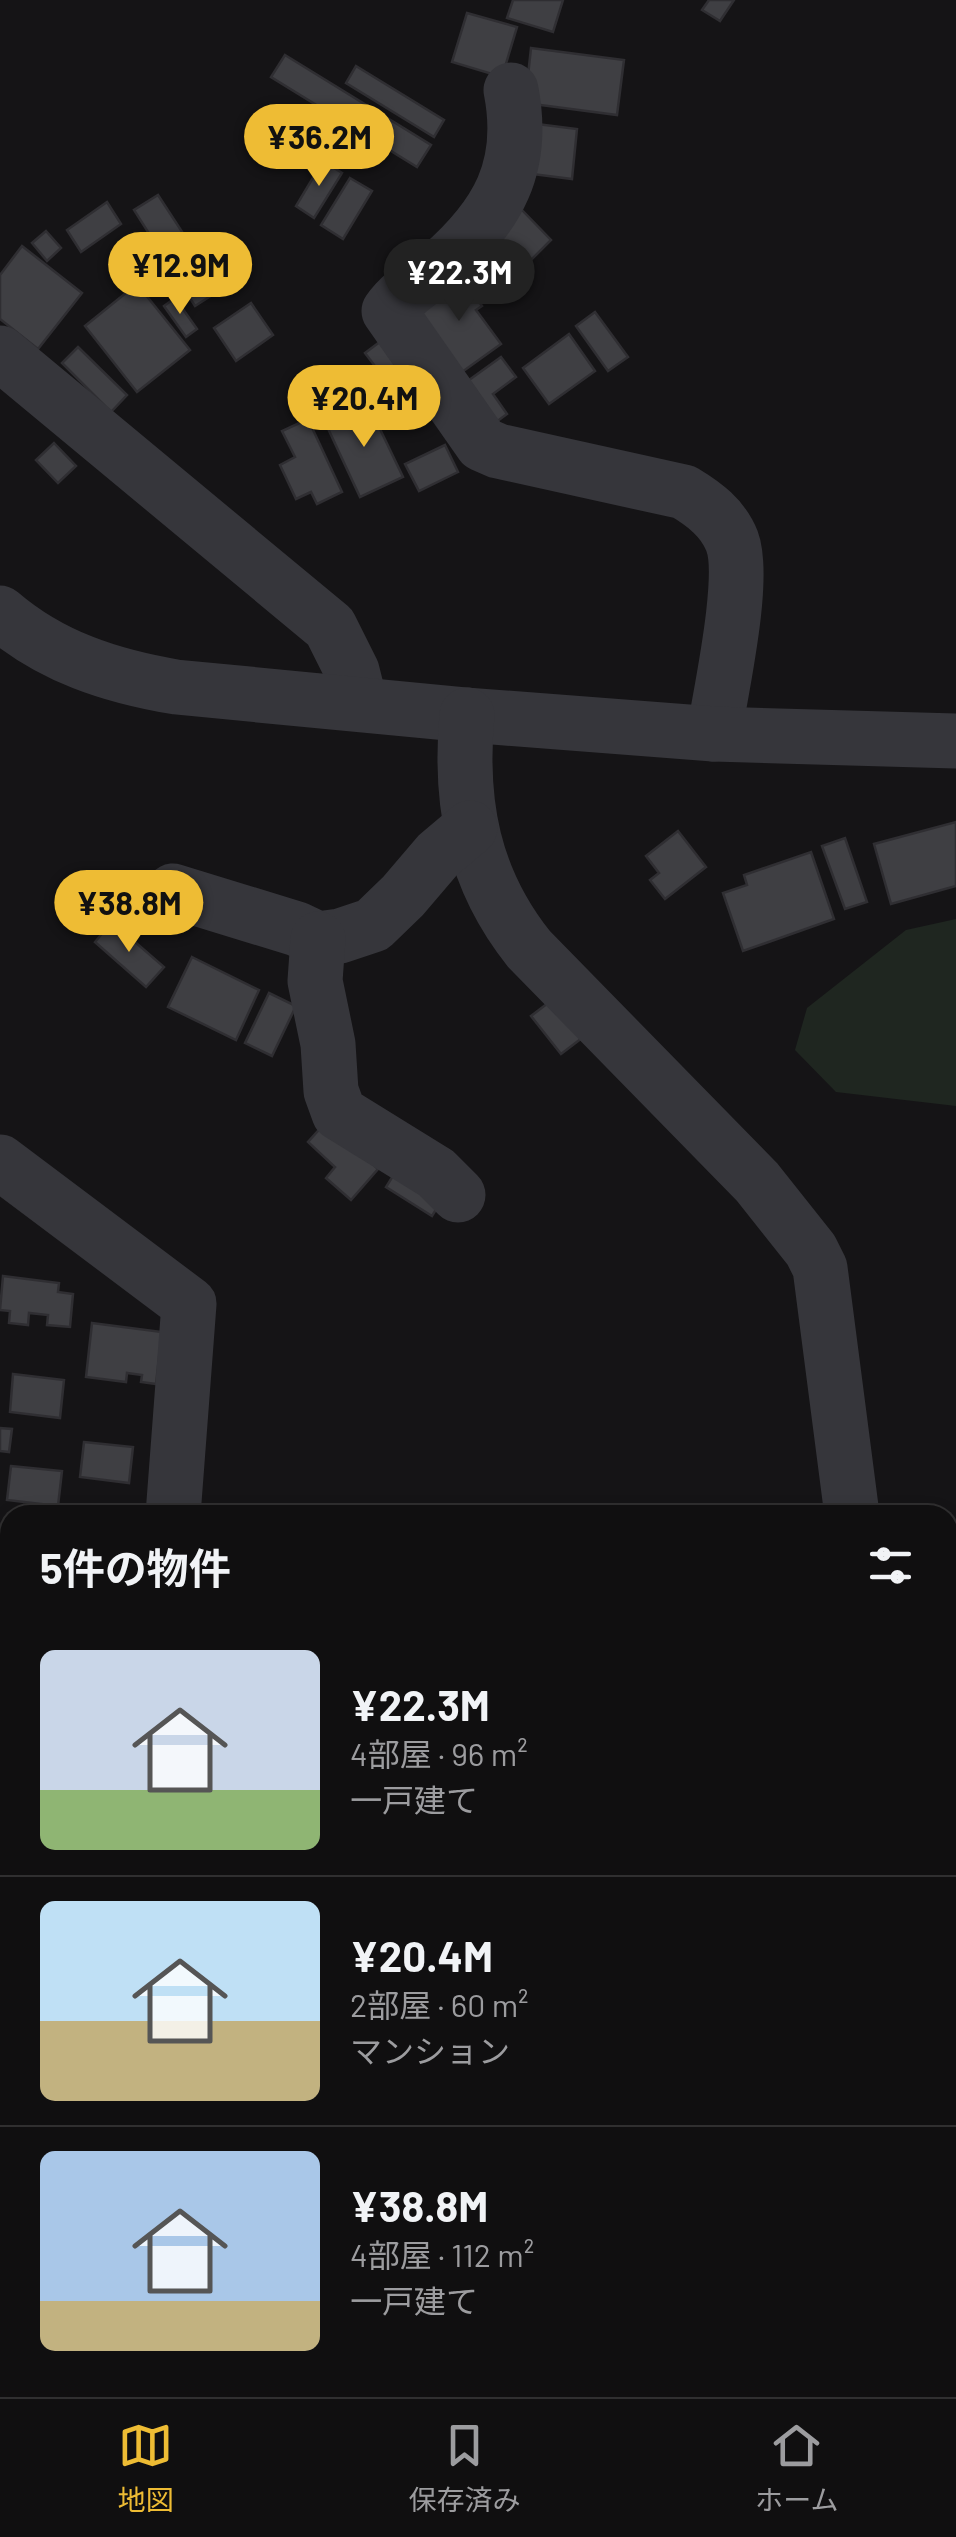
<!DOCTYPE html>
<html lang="ja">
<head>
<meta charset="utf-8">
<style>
	:root { --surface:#100f10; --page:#1e1d1e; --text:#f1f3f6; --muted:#9c9c9f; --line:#302f30; --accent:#eebc34 }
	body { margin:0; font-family:Barlow,"Noto Sans JP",sans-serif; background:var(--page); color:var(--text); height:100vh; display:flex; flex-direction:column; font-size:38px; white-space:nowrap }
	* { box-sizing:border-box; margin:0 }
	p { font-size:32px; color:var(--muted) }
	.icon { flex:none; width:55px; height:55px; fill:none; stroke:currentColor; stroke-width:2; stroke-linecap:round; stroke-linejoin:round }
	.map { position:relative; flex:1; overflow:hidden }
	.drawer { position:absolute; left:0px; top:1505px; width:958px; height:892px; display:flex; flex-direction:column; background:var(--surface); border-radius:30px 30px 0 0; box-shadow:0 5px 15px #0003,0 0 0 2px var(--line) }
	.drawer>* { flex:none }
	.price { position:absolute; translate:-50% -85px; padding:0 22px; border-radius:35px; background:var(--accent); color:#111; font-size:32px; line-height:65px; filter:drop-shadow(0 2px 5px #0008) }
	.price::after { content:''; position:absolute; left:50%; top:60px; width:30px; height:22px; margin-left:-15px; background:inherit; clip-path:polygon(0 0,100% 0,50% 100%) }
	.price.active { background:#222; color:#fff }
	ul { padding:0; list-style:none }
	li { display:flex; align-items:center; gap:30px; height:250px; padding:0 40px }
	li+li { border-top:2px solid var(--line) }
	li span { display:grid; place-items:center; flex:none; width:280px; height:200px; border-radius:15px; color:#555 }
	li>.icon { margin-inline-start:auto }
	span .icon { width:120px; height:120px; fill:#fffc; stroke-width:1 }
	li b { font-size:42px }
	h2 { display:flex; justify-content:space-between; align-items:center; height:120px; padding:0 40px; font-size:42px }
	.dock { display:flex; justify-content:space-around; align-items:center; height:140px; border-top:2px solid var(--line); background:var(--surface); font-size:28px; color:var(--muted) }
	.dock a { display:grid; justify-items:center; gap:5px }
	.dock .active { color:var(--accent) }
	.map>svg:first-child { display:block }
	.green { fill:#1f2620 }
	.building { fill:#3f3f43; stroke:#2f2e32; stroke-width:2.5 }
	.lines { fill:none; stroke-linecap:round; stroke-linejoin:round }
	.minor { stroke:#36363b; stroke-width:55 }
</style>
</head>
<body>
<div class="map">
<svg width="956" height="2397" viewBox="0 0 956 2397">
	<rect width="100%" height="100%" fill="#151416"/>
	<!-- green -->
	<polygon class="green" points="956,919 956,1106 836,1092 795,1050 807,1008 906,930"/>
	<!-- building -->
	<g class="building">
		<polygon points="513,0 563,0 553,32 507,18"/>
		<polygon points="709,0 734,0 720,21 702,10"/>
		<polygon points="467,13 517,27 502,77 452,62"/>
		<polygon points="531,48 624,60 617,115 525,103"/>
		<polygon points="285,55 431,145 417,167 271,77"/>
		<polygon points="356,66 444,120 434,137 346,83"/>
		<polygon points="537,124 577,129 572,179 532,174"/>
		<polygon points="323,161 342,173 314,218 296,206"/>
		<polygon points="350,178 372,191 343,239 321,225"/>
		<polygon points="158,195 220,290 195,306 134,210"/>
		<polygon points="107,202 121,224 81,252 67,230"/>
		<polygon points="521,209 551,240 517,274 486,243"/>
		<polygon points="46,231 61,248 47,261 32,243"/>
		<polygon points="22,246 82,293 38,349 0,319 0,275"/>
		<polygon points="460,275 482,306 476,310 501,344 462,372 415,308"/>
		<polygon points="137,284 190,350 137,392 85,326"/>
		<polygon points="175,298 197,329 186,337 164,306"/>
		<polygon points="251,303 273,335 236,361 214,328"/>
		<polygon points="595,312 628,357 608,371 576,326"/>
		<polygon points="393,332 424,375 397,395 365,353"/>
		<polygon points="569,334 595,371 549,404 523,368"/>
		<polygon points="78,347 127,395 111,412 62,363"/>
		<polygon points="501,357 516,377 493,394 507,414 480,434 451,393"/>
		<polygon points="376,373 389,390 372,402 359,386"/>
		<polygon points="367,402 403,477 360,497 325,422"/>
		<polygon points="308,419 342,492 317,504 311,492 296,499 280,465 295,457 282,431"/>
		<polygon points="54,443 76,466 58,483 36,460"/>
		<polygon points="445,445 458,472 419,491 405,464"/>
		<polygon points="956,822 956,886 891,904 874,844"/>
		<polygon points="678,831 706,867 665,899 650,880 659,873 646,856"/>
		<polygon points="845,838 867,902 845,909 822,846"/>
		<polygon points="811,852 834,919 743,951 723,893 747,885 744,875"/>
		<polygon points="112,922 164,967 146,987 95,942"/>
		<polygon points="192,957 259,990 236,1040 168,1007"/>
		<polygon points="269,993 296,1006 272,1056 245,1043"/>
		<polygon points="552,1000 582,1038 561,1054 531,1016"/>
		<polygon points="326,1122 378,1169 351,1200 326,1178 335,1167 308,1142"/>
		<polygon points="401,1163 447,1192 432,1216 386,1187"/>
		<polygon points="3,1276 59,1283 58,1292 73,1294 70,1327 47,1325 48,1315 29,1313 28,1325 9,1323 10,1311 0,1310"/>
		<polygon points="92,1323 162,1332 156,1384 141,1382 142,1375 127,1373 126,1382 86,1377"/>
		<polygon points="13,1374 64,1380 60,1418 10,1412"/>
		<polygon points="0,1428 12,1429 9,1452 0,1451"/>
		<polygon points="84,1442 133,1447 129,1483 80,1477"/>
		<polygon points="11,1466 62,1471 58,1506 7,1500"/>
		<polygon points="0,1547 10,1548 10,1603 4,1602 5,1588 0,1588"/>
		<polygon points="0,1626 10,1628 10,1667 0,1666"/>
		<polygon points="0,1756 10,1757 10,1802 0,1796"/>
		<polygon points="0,1845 10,1847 10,1901 0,1900"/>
		<polygon points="0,1938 10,1939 10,1978 0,1977"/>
		<polygon points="0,2027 10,2028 10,2061 0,2060"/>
		<polygon points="0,2106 10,2107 6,2139 0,2139"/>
		<polygon points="0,2257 10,2258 10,2388 40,2388 39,2397 0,2397"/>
		<polygon points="948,2268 956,2276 956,2308 948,2317"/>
		<polygon points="222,2388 269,2390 268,2397 221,2397"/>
		<polygon points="382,2388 445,2388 444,2397 396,2397 381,2394"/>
		<polygon points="468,2388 516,2388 515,2397 466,2397"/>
		<polygon points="614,2388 675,2388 671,2397 611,2397"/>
		<polygon points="865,2388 931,2388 923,2397 876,2397"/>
	</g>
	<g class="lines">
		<!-- minor -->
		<g class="minor">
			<path d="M 511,90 C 526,167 498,216 441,266 C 423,281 402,292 389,311 L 482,444 L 498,451 L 684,492 C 704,504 723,518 732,541 C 746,578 721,690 714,734"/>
			<polyline points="0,353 330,627 352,671 360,703"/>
			<path d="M 0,613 C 51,657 111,676 176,687 L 467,715 L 714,734 L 956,741"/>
			<path d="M 467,715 C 459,803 473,879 529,949 L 757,1182 L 811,1250 L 820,1268 L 852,1515"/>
			<polyline points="173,891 297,929 318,939 340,936 373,925 403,896 438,855 470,828"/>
			<polyline points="318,939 315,981 328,1044 331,1091 339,1113 436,1173 458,1195"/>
			<polyline points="0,1162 189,1304 173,1515"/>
			<polyline points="0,1698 10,1698"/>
			<polyline points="948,1899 956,1901"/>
			<polyline points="0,2174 10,2175"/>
			<polyline points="948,2183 956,2190"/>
			<polyline points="815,2388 827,2397"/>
			<polyline points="348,2397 350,2388"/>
			<polyline points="575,2397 578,2388"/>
		</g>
	</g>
</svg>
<b class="price" style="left:319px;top:189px">¥36.2M</b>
<b class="price" style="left:180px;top:317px">¥12.9M</b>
<b class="price active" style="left:459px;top:324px">¥22.3M</b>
<b class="price" style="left:364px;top:450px">¥20.4M</b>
<b class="price" style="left:129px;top:955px">¥38.8M</b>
<section class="drawer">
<h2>5件の物件<svg class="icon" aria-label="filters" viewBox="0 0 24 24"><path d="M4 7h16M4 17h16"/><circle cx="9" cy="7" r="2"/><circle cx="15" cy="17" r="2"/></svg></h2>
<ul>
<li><span style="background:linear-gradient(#c9d6e8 70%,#8fb573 0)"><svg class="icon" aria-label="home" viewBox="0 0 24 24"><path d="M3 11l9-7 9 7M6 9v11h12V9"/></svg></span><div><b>¥22.3M</b><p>4部屋 · 96 m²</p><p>一戸建て</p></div></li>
<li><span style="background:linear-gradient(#bfe0f5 60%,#c2b280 0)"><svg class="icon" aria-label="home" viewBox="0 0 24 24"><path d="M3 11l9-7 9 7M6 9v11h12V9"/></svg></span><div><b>¥20.4M</b><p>2部屋 · 60 m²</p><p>マンション</p></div></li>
<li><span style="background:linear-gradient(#a9c7e8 75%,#c2b280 0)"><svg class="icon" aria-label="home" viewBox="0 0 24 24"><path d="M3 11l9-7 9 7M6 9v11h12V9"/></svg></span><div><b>¥38.8M</b><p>4部屋 · 112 m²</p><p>一戸建て</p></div></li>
</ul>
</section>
</div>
<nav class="dock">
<a class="active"><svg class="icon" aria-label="map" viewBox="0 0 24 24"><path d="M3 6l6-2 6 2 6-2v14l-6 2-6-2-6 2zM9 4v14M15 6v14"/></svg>地図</a>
<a><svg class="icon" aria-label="saved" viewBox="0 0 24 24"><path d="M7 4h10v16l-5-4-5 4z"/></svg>保存済み</a>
<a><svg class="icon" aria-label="home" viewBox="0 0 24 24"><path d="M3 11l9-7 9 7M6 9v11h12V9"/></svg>ホーム</a>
</nav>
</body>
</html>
